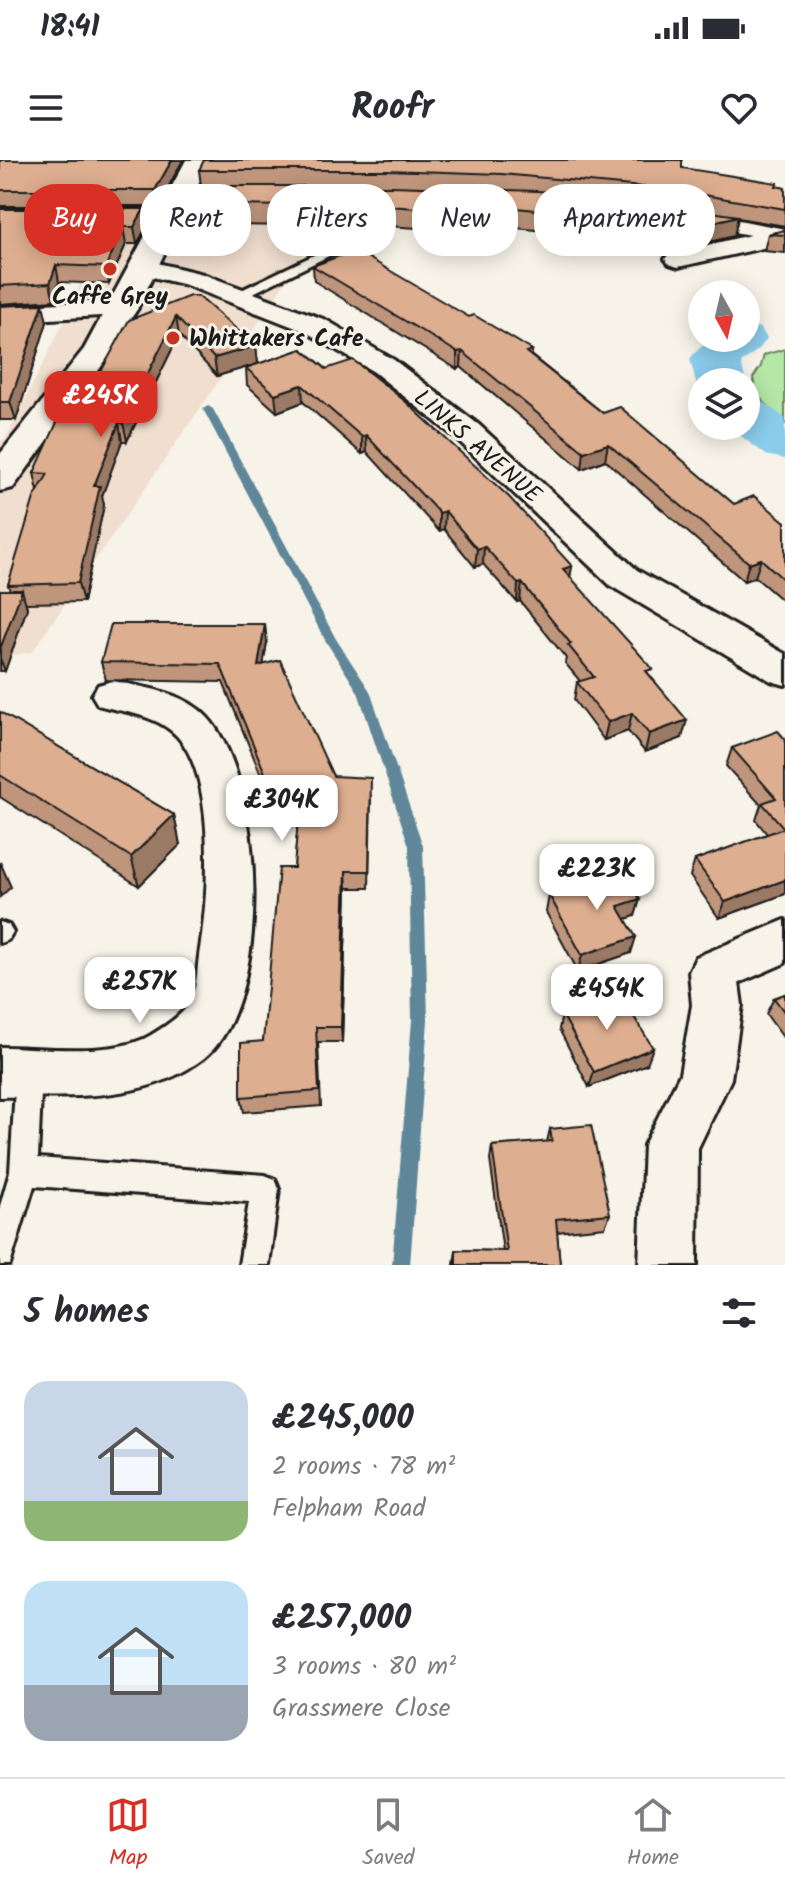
<!DOCTYPE html>
<html lang="en">
<head>
<meta charset="utf-8">
<style>
	:root { --surface:#fff; --page:#f2f2f3; --text:#2b2b33; --muted:#7c7c81; --line:#e1e1e2; --accent:#d93025 }
	body { margin:0; font-family:Kalam,sans-serif; background:var(--page); color:var(--text); height:100vh; display:flex; flex-direction:column; font-size:30px; white-space:nowrap }
	* { box-sizing:border-box; margin:0 }
	p { font-size:26px; color:var(--muted) }
	.icon { flex:none; width:44px; height:44px; fill:none; stroke:currentColor; stroke-width:2; stroke-linecap:round; stroke-linejoin:round }
	.map { position:relative; height:1105px; overflow:hidden }
	.sheet { display:flex; flex-direction:column; background:var(--surface); flex:1 }
	.sheet>* { flex:none }
	.top-card { position:absolute; left:24px; top:24px; width:738px; height:72px; display:flex; gap:16px }
	.needle { width:52px; rotate:172deg }
	.controls { position:absolute; left:688px; top:120px; display:grid; gap:16px }
	.controls a { display:grid; place-items:center; width:72px; height:72px; border-radius:50%; background:var(--surface); box-shadow:0 4px 20px #0003; font-size:40px }
	.price { position:absolute; translate:-50% -68px; padding:0 18px; border-radius:16px; background:#fff; color:#222; font-size:26px; line-height:52px; filter:drop-shadow(0 2px 4px #0008) }
	.price::after { content:''; position:absolute; left:50%; top:48px; width:24px; height:18px; margin-left:-12px; background:inherit; clip-path:polygon(0 0,100% 0,50% 100%) }
	.price.current { background:var(--accent); color:#fff }
	ul { padding:0; list-style:none }
	li { display:flex; align-items:center; gap:24px; height:200px; padding:0 24px }
	li span { display:grid; place-items:center; flex:none; width:224px; height:160px; border-radius:24px; color:#555 }
	li>.icon { margin-inline-start:auto }
	span .icon { width:96px; height:96px; fill:#fffc; stroke-width:1 }
	li b { font-size:34px }
	h2 { display:flex; justify-content:space-between; align-items:center; height:96px; padding:0 24px; font-size:34px }
	.tag { padding:0 28px; border-radius:32px; background:var(--surface); box-shadow:0 4px 20px #0003; font-size:28px; line-height:72px }
	.tag.current { background:var(--accent); color:#fff }
	.status { display:flex; justify-content:space-between; align-items:center; height:56px; padding:0 40px; background:var(--surface); direction:ltr }
	.status svg { height:22px; fill:currentColor }
	header { display:flex; justify-content:space-between; align-items:center; height:104px; padding:0 24px; background:var(--surface); font-size:36px; font-weight:800 }
	.dock { display:flex; justify-content:space-around; align-items:center; height:112px; border-top:2px solid var(--line); background:var(--surface); font-size:22px; color:var(--muted) }
	.dock a { display:grid; justify-items:center; gap:4px }
	.dock .current { color:var(--accent) }
	.map>svg:first-child { display:block }
	.built { fill:#f0dece }
	.green { fill:#b5e7a7; stroke:#688262; stroke-width:2 }
	.lines { fill:none; stroke-linecap:round; stroke-linejoin:round }
	.stream { fill:#5f8699; fill-rule:evenodd }
	.river { fill:#8bccec; fill-rule:evenodd }
	.lane-casing { stroke:#1c1c1c; stroke-width:6 }
	.street-casing { stroke:#1c1c1c; stroke-width:6 }
	.secondary-casing { stroke:#1c1c1c; stroke-width:6 }
	.lane { fill:#f7f3e8; fill-rule:evenodd }
	.street { fill:#f7f3e8; fill-rule:evenodd }
	.secondary { fill:#f7f3e8; fill-rule:evenodd }
	.wall { fill:#bf967c; stroke:#1c1c1c; stroke-width:2 }
	.shaded-wall { fill:#9b7a65; stroke:#1c1c1c; stroke-width:2 }
	.building { fill:#deae90; stroke:#1c1c1c; stroke-width:2 }
	.poi-dot { fill:#c8321e; stroke:#f7f3e8; stroke-width:3 }
	.labels { text-anchor:middle; stroke-width:6; stroke-linejoin:round; paint-order:stroke }
	.far-poi-label { font-size:24px; font-weight:bold; fill:#1c1c1c; stroke:#f7f3e8 }
	.far-street-label { font-size:24px; fill:#1c1c1c; stroke:#f7f3e8 }
</style>
</head>
<body>
<div class="status"><b>18:41</b><svg viewBox="0 0 49 12"><path d="M0 12V9h3v3zM5 12V6h3v6zM10 12V3h3v9zM15 12V0h3v12zM26 1h20v11H26zM47 4h2v5h-2z"/></svg></div>
<header><svg class="icon" aria-label="menu" viewBox="0 0 24 24"><path d="M4 6h16M4 12h16M4 18h16"/></svg>Roofr<svg class="icon" aria-label="heart" viewBox="0 0 24 24"><path d="M12 20l-8-8c-3-5 5-10 8-4 3-6 11-1 8 4z"/></svg></header>
<div class="map">
<svg width="785" height="1105" viewBox="0 0 785 1105">
	<rect width="100%" height="100%" fill="#f7f3e8"/>
	<filter id="ink" filterUnits="userSpaceOnUse"><feTurbulence type="fractalNoise" baseFrequency=".0125" numOctaves="2"/><feDisplacementMap in="SourceGraphic" scale="16" xChannelSelector="R" yChannelSelector="G"/><feConvolveMatrix kernelMatrix="1 2 1 2 8 2 1 2 1" color-interpolation-filters="sRGB"/></filter>
	<g filter="url(#ink)">
		<!-- built -->
		<polygon class="built" points="142,0 268,0 326,59 245,183 32,492 0,497 0,281 5,280 76,138 107,22"/>
		<!-- green -->
		<polygon class="green" points="785,189 785,263 757,235 753,218 761,206 764,195"/>
		<g class="lines">
			<!-- stream -->
			<polygon class="stream" points="208,246 213,249 336,479 370,531 423,686 428,860 410,1105 392,1105 412,860 409,686 358,532 325,480 203,249"/>
			<!-- river -->
			<g class="river">
				<path d="M 746,164 L 760,168 L 767,178 L 760,188 L 741,203 L 746,222 L 702,222 L 702,231 L 696,222 L 690,199 C 706,177 721,178 746,178 Z"/>
				<polygon points="746,238 765,243 785,258 785,299 766,295 728,266 746,266"/>
			</g>
			<!-- lane casing -->
			<g class="lane-casing">
				<g id="lane">
					<polygon points="339,83 349,86 243,138 231,135"/>
					<polygon points="0,762 9,765 13,772 8,780 0,783"/>
					<polygon points="29,900 38,903 42,912 38,998 265,1015 275,1019 279,1029 269,1105 239,1105 249,1042 34,1026 10,1105 0,1105 0,1046 10,1011 16,912 20,903"/>
				</g>
			</g>
			<!-- street casing -->
			<g class="street-casing">
				<g id="street">
					<polygon points="0,49 168,49 176,51 180,56 176,61 168,63 0,63"/>
					<polygon points="683,49 785,69 785,83 678,107 669,104 665,99 669,94 750,75 675,61 671,56 675,51"/>
					<polygon points="145,100 203,114 326,160 394,200 479,265 637,410 785,494 785,525 771,521 611,426 457,279 374,212 306,172 186,125 136,113 132,108 136,103"/>
					<polygon points="125,140 134,142 138,148 134,154 0,162 0,146"/>
					<path d="M 112,521 C 143,527 184,532 207,557 C 265,619 274,843 204,898 C 144,944 70,935 0,937 L 0,887 C 41,887 116,897 151,875 C 164,867 180,857 189,844 C 197,831 197,811 199,796 C 208,741 218,620 177,576 C 156,554 125,553 98,545 L 92,535 L 98,525 Z"/>
					<polygon points="785,760 785,803 739,823 742,845 731,919 698,988 697,1105 639,1105 644,985 680,914 692,845 689,812 696,797"/>
				</g>
			</g>
			<!-- secondary casing -->
			<g class="secondary-casing">
				<polygon id="secondary" points="186,0 210,0 140,143 114,189 13,328 0,331 0,294 84,189"/>
			</g>
			<!-- lane -->
			<use href="#lane" class="lane"/>
			<!-- street -->
			<use href="#street" class="street"/>
			<!-- secondary -->
			<use href="#secondary" class="secondary"/>
		</g>
		<!-- wall -->
		<g class="wall">
			<polygon points="0,0 183,0 158,46 0,46"/>
			<polygon points="682,8 785,28 785,66 738,58 734,76 697,85 472,64 466,69 417,68 296,60 296,66 227,65 213,56 192,85 172,85 169,65 201,26 199,10"/>
			<polygon points="0,49 147,66 137,84 126,84 109,124 59,122 54,140 0,144"/>
			<polygon points="785,70 785,93 764,91 768,74"/>
			<polygon points="313,106 469,157 532,190 532,196 603,253 734,344 785,362 785,443 755,417 744,421 605,300 582,309 461,207 457,209 314,121"/>
			<polygon points="190,136 256,186 258,204 217,216 179,175 127,281 122,281 102,336 104,345 83,442 26,443 27,448 5,511 0,511 0,430 10,430 8,425 38,331 34,313 98,217"/>
			<polygon points="0,146 47,162 16,260 0,260"/>
			<polygon points="302,189 572,406 570,417 651,517 682,578 645,592 628,571 604,580 574,540 577,522 580,521 565,503 566,498 520,441 517,442 483,404 475,407 444,369 439,371 367,292 362,294 303,242 277,252 247,225 246,208"/>
			<polygon points="267,482 263,505 333,616 371,636 369,728 347,728 342,882 318,882 321,946 244,952 241,937 263,881 294,708 300,640 274,647 223,522 106,520 101,502"/>
			<polygon points="0,552 174,655 180,685 139,726 0,637"/>
			<polygon points="785,579 785,734 719,758 690,716 695,700 767,674 756,660 761,645 726,606 732,588"/>
			<polygon points="549,735 640,739 635,756 625,759 631,793 578,811 546,752"/>
			<polygon points="785,834 785,880 766,854 774,838"/>
			<polygon points="562,854 647,904 589,927 559,869"/>
			<polygon points="550,969 610,1054 605,1067 557,1072 560,1105 454,1105 456,1090 503,1091 490,1000 492,986 547,982"/>
		</g>
		<!-- shaded-wall -->
		<g class="shaded-wall">
			<polygon points="172,0 183,0 158,46 155,30"/>
			<polygon points="211,36 213,56 192,85 189,65"/>
			<polygon points="473,44 472,64 466,69 467,49"/>
			<polygon points="144,49 147,66 137,84 134,67"/>
			<polygon points="738,56 734,76 697,85 701,65"/>
			<polygon points="123,67 126,84 109,124 106,107"/>
			<polygon points="56,105 59,122 54,140 50,123"/>
			<polygon points="43,144 47,162 16,260 10,242"/>
			<polygon points="176,157 179,175 127,281 123,263"/>
			<polygon points="256,186 258,204 217,216 214,198"/>
			<polygon points="462,191 461,207 457,209 457,192"/>
			<polygon points="302,225 303,242 277,252 275,234"/>
			<polygon points="119,263 122,281 102,336 104,345 83,442 78,423 94,326"/>
			<polygon points="366,275 367,292 362,294 362,277"/>
			<polygon points="608,284 605,300 582,309 584,292"/>
			<polygon points="445,351 444,369 439,371 439,353"/>
			<polygon points="484,386 483,404 475,407 477,389"/>
			<polygon points="761,399 755,417 744,421 749,403"/>
			<polygon points="572,406 569,424 563,409"/>
			<polygon points="522,423 520,441 517,442 518,424"/>
			<polygon points="22,430 27,448 5,511 0,498 0,489"/>
			<polygon points="265,464 267,482 260,524 258,506"/>
			<polygon points="632,553 628,571 604,580 608,562"/>
			<polygon points="687,560 682,578 645,592 649,574"/>
			<polygon points="301,622 302,639 274,647 272,630"/>
			<polygon points="174,655 180,685 139,726 131,697"/>
			<polygon points="0,702 11,727 0,737"/>
			<polygon points="346,711 347,728 342,882 341,867"/>
			<polygon points="785,720 785,734 719,758 725,742"/>
			<polygon points="640,739 635,756 613,763 618,746"/>
			<polygon points="636,777 631,793 578,811 582,795"/>
			<polygon points="653,888 647,904 589,927 594,912"/>
		</g>
		<!-- building -->
		<g class="building">
			<polygon points="0,0 172,0 155,30 0,30"/>
			<polygon points="204,0 682,0 682,8 777,23 776,26 785,28 785,49 675,30 502,14 387,10 199,10"/>
			<polygon points="188,26 392,26 537,31 610,37 738,56 701,65 473,44 467,49 417,48 283,39 295,46 225,45 211,36 189,65 169,65"/>
			<polygon points="0,49 144,49 134,67 123,67 106,107 56,105 50,123 0,126"/>
			<polygon points="785,70 785,75 768,74"/>
			<polygon points="355,90 469,157 474,155 532,190 526,192 603,253 620,247 734,344 754,336 785,362 785,421 761,399 749,403 608,284 584,292 462,191 457,192 313,106"/>
			<polygon points="190,136 198,136 256,186 214,198 176,157 123,263 119,263 94,326 100,326 78,423 8,425 34,338 48,314 34,313 73,227 81,216 98,217 129,160"/>
			<polygon points="43,144 10,242 0,242 0,146"/>
			<polygon points="302,189 326,209 353,200 405,241 509,337 572,406 563,409 653,509 646,511 687,560 649,574 632,553 608,562 577,522 594,517 568,485 571,484 522,423 518,424 484,386 477,389 445,351 439,353 366,275 362,277 302,225 275,234 246,208"/>
			<polygon points="0,430 22,430 0,489"/>
			<polygon points="111,464 265,464 258,506 280,500 333,616 371,618 369,711 346,711 341,867 316,867 319,931 241,937 241,883 263,881 279,708 294,708 301,622 272,630 220,504 101,502"/>
			<polygon points="0,552 174,655 131,697 0,615"/>
			<polygon points="778,571 785,579 785,720 725,742 695,700 784,668 762,643 776,638 732,588"/>
			<polygon points="623,711 640,739 618,746 636,777 582,795 549,735"/>
			<polygon points="619,832 653,888 594,912 562,854"/>
			<polygon points="785,834 785,853 774,838"/>
			<polygon points="591,965 610,1054 556,1059 560,1105 456,1105 456,1090 507,1091 492,986 552,981 550,969"/>
		</g>
	</g>
	<!-- markers -->
	<g class="poi-dot">
		<circle cx="110" cy="109" r="8"/>
		<circle cx="173" cy="178" r="8"/>
	</g>
	<g class="labels">
		<!-- far-poi labels -->
		<g class="far-poi-label">
			<text x="110" y="144">Caffe Grey</text>
			<text x="189" y="186" text-anchor="start">Whittakers Cafe</text>
		</g>
		<!-- far-street labels -->
		<g class="far-street-label">
			<text transform="translate(478 286) rotate(41)" y="8">LINKS AVENUE</text>
		</g>
	</g>
</svg>
<div class="controls">
<a><svg class="needle" viewBox="-14 -14 28 28"><path d="M0-13l5 13h-10z" fill="#e53935"/><path d="M0 13l5-13h-10z" fill="#7c7c81"/></svg></a>
<a><svg class="icon" aria-label="layers" viewBox="0 0 24 24"><path d="M12 4l9 5-9 5-9-5zM3 14l9 5 9-5"/></svg></a>
</div>
<b class="price current" style="left:101px;top:279px">£245K</b>
<b class="price" style="left:282px;top:683px">£304K</b>
<b class="price" style="left:597px;top:752px">£223K</b>
<b class="price" style="left:140px;top:865px">£257K</b>
<b class="price" style="left:607px;top:872px">£454K</b>
<div class="top-card">
<a class="tag current">Buy</a>
<a class="tag">Rent</a>
<a class="tag">Filters</a>
<a class="tag">New</a>
<a class="tag">Apartment</a>
</div>
</div>
<section class="sheet">
<h2>5 homes<svg class="icon" aria-label="filters" viewBox="0 0 24 24"><path d="M4 7h16M4 17h16"/><circle cx="9" cy="7" r="2"/><circle cx="15" cy="17" r="2"/></svg></h2>
<ul>
<li><span style="background:linear-gradient(#c9d6e8 75%,#8fb573 0)"><svg class="icon" aria-label="home" viewBox="0 0 24 24"><path d="M3 11l9-7 9 7M6 9v11h12V9"/></svg></span><div><b>£245,000</b><p>2 rooms · 78 m²</p><p>Felpham Road</p></div></li>
<li><span style="background:linear-gradient(#bfe0f5 65%,#9aa5b1 0)"><svg class="icon" aria-label="home" viewBox="0 0 24 24"><path d="M3 11l9-7 9 7M6 9v11h12V9"/></svg></span><div><b>£257,000</b><p>3 rooms · 80 m²</p><p>Grassmere Close</p></div></li>
</ul>
</section>
<nav class="dock">
<a class="current"><svg class="icon" aria-label="map" viewBox="0 0 24 24"><path d="M3 6l6-2 6 2 6-2v14l-6 2-6-2-6 2zM9 4v14M15 6v14"/></svg>Map</a>
<a><svg class="icon" aria-label="saved" viewBox="0 0 24 24"><path d="M7 4h10v16l-5-4-5 4z"/></svg>Saved</a>
<a><svg class="icon" aria-label="home" viewBox="0 0 24 24"><path d="M3 11l9-7 9 7M6 9v11h12V9"/></svg>Home</a>
</nav>
</body>
</html>
